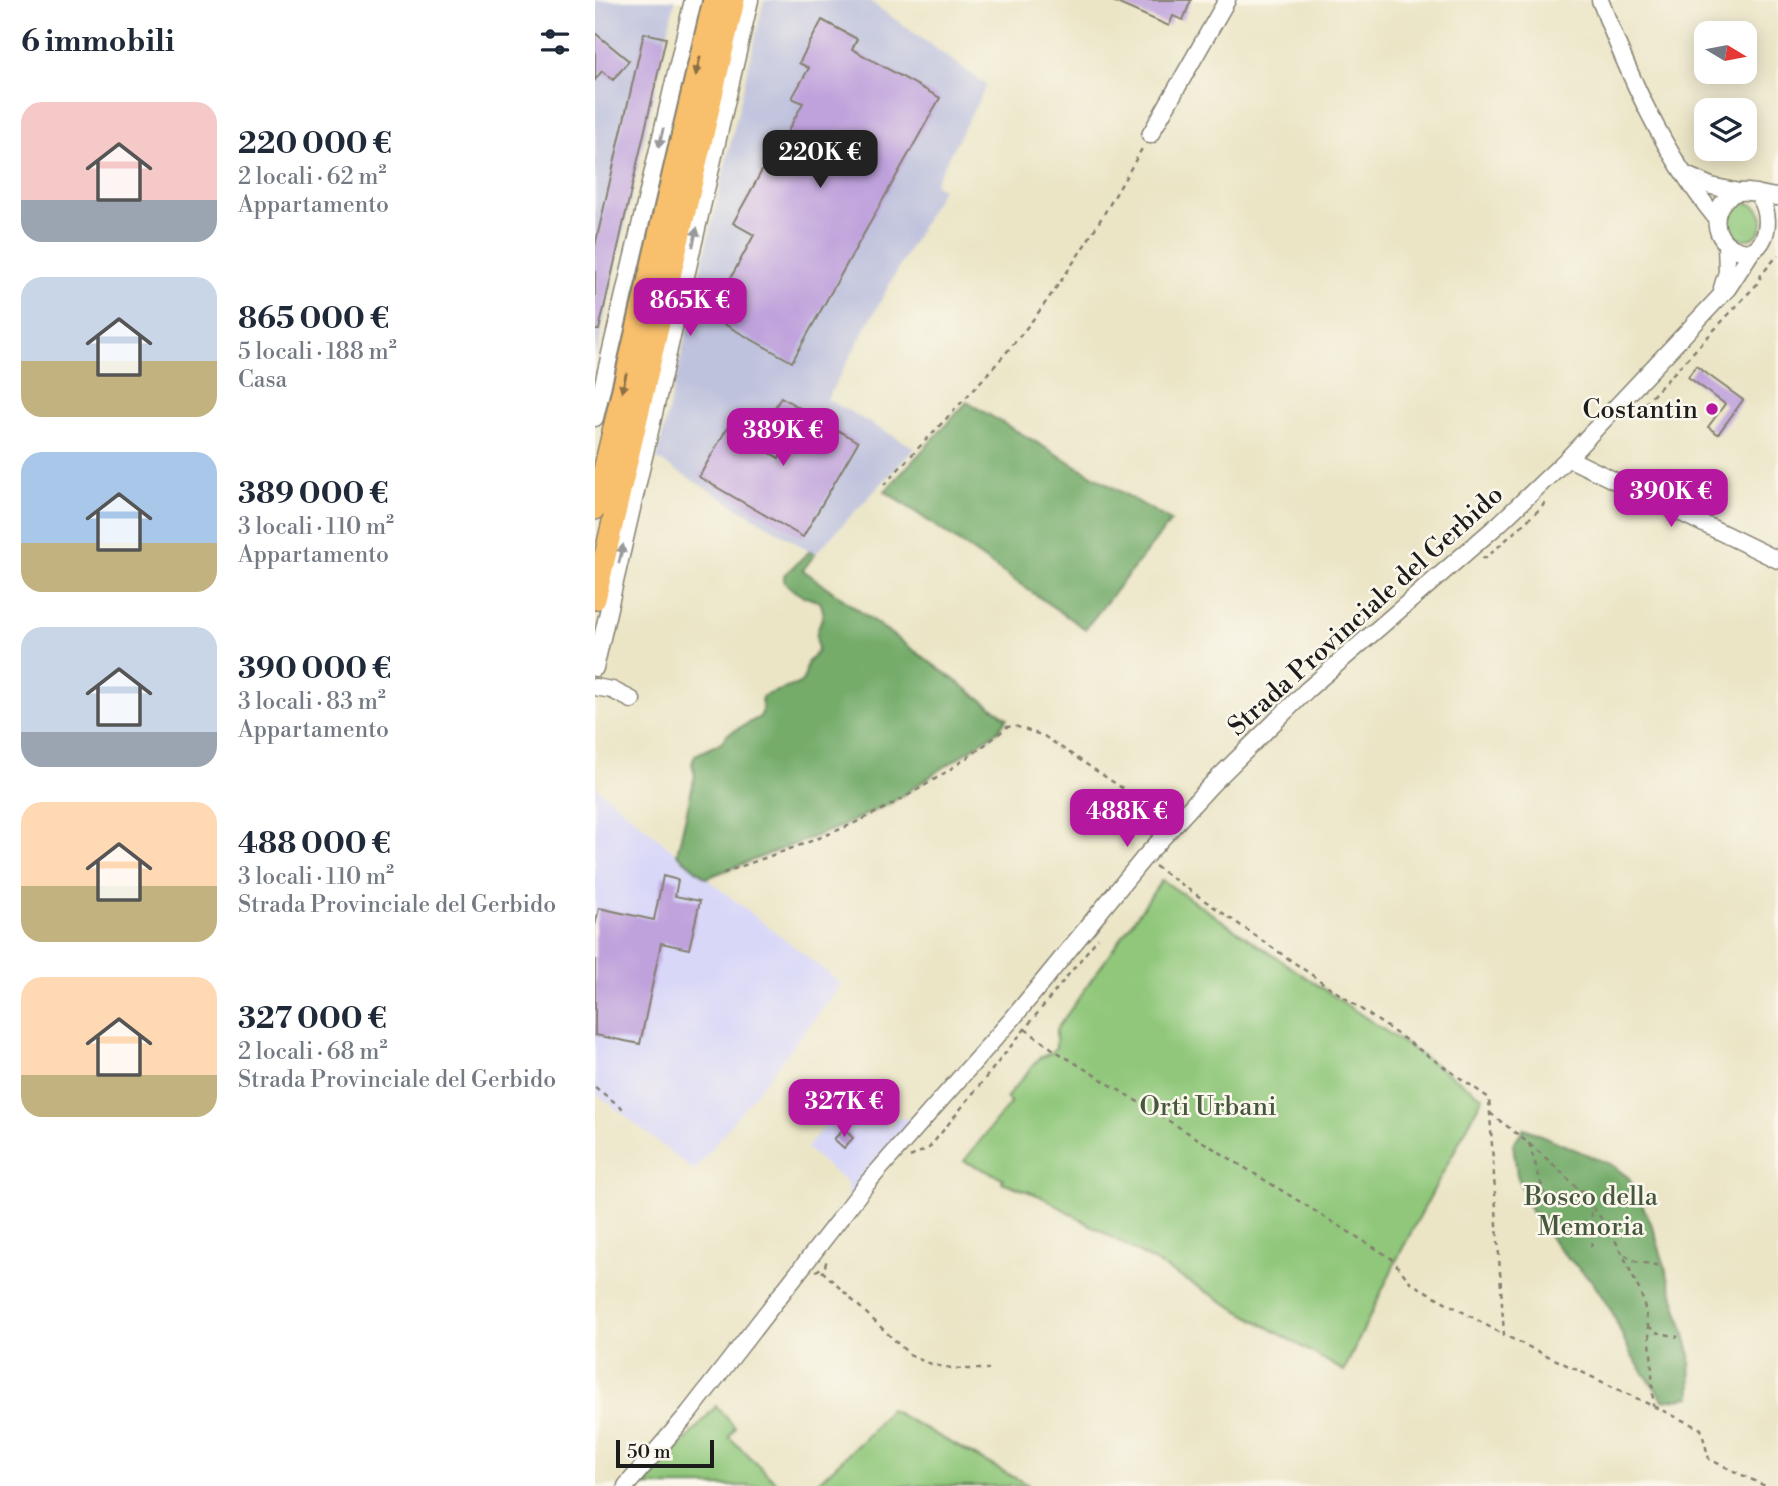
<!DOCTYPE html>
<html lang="it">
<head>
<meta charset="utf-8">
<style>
	:root { --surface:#fff; --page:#f6f6f7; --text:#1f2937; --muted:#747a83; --accent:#b5179e }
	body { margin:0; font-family:"Libre Bodoni",serif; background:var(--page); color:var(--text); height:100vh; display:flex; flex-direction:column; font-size:26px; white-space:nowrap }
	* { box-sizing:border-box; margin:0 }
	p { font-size:23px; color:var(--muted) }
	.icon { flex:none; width:38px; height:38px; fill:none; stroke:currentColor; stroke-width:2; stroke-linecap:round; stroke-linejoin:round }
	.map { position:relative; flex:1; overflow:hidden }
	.drawer { display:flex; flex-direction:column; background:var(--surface); width:595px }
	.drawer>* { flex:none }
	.needle { width:46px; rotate:100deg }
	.tools { position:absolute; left:1099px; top:21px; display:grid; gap:14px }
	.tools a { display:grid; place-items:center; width:63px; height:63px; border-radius:14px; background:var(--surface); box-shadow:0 4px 18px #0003; font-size:35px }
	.scale { position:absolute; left:21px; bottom:18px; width:98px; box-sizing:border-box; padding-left:7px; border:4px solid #1c1c1c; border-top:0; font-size:19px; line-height:24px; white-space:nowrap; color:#1c1c1c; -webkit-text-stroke:5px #fbf7ec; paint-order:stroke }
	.price { position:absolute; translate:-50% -60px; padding:0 16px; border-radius:14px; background:var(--accent); color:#fff; font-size:23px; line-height:46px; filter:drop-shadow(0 2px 4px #0008) }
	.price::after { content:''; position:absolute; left:50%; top:42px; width:21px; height:16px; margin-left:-10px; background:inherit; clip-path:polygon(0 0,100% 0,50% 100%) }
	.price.on { background:#222; color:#fff }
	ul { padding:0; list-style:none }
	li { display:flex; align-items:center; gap:21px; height:175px; padding:0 21px }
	li span { display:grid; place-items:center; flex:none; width:196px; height:140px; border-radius:21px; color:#555 }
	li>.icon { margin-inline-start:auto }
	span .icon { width:84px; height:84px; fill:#fffc; stroke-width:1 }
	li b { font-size:30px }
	h2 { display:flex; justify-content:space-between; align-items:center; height:84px; padding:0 21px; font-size:30px }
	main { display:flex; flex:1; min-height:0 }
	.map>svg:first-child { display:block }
	.built { fill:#d8d7f8 }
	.industrial { fill:#bfc2dd }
	.green { fill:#90c77a; stroke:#56724b; stroke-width:2 }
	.forest { fill:#74ac6a; stroke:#486443; stroke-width:2 }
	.building { fill:#bfa2dc }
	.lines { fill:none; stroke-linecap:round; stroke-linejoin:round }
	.minor-casing { stroke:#848071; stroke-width:19 }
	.major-casing { stroke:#848071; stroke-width:24 }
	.path { stroke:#848071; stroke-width:2.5; stroke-dasharray:5 5; stroke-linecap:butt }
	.minor { stroke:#fff; stroke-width:16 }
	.major { stroke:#f8bf6c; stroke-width:21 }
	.oneway { fill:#8a6e44 }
	.oneway2 { fill:#999 }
	.poi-dot { fill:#b5179e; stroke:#fbf7ec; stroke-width:2.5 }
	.labels { text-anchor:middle; stroke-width:5; stroke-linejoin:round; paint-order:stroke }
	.poi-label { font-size:26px; fill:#1c1c1c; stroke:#fbf7ec; text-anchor:end }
	.street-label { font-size:26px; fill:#1c1c1c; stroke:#fbf7ec }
	.park-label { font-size:26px; fill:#45583d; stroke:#fbf7ec }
</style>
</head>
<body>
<main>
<section class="drawer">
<h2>6 immobili<svg class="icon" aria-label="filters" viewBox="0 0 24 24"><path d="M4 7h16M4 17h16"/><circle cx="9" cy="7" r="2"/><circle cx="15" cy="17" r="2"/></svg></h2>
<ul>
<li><span style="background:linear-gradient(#f6c9c9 70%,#9aa5b1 0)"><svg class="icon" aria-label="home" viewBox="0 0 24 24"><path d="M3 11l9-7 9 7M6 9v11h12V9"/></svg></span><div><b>220 000 €</b><p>2 locali · 62 m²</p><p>Appartamento</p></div></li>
<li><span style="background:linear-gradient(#c9d6e8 60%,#c2b280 0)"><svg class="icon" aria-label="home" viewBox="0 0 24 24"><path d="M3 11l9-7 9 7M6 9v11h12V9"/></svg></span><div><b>865 000 €</b><p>5 locali · 188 m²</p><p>Casa</p></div></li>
<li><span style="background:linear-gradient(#a9c7e8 65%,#c2b280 0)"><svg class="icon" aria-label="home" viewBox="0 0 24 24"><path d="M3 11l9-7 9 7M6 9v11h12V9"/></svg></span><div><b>389 000 €</b><p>3 locali · 110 m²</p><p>Appartamento</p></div></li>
<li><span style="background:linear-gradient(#c9d6e8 75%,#9aa5b1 0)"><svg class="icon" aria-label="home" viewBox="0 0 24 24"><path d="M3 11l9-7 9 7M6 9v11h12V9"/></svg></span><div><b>390 000 €</b><p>3 locali · 83 m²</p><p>Appartamento</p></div></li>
<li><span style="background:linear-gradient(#ffd9b3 60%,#c2b280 0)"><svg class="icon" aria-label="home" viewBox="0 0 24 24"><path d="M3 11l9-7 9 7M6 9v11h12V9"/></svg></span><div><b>488 000 €</b><p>3 locali · 110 m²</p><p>Strada Provinciale del Gerbido</p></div></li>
<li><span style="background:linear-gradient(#ffd9b3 70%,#c2b280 0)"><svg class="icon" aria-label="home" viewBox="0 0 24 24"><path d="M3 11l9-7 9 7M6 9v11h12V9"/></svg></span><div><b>327 000 €</b><p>2 locali · 68 m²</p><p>Strada Provinciale del Gerbido</p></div></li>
</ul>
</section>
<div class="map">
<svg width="1183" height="1486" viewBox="0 0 1183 1486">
	<rect width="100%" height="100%" fill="#fbf7ec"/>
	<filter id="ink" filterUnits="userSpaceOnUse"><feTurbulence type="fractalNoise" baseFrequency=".0143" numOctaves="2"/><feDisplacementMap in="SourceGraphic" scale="14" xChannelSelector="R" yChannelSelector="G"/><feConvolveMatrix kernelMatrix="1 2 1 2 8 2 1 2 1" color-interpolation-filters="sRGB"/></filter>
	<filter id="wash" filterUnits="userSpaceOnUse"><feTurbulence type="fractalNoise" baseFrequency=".00686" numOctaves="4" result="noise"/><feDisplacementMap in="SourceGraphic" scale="28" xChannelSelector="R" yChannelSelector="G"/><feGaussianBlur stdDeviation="1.57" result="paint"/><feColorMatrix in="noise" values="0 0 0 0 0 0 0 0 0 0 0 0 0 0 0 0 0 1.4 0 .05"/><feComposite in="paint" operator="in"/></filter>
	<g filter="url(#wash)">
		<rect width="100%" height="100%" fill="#ebe5c6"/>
		<!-- built -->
		<g class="built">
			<polygon points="0,786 111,878 247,984 99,1171 0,1092"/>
			<polygon points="258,1093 294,1126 301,1118 312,1119 328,1111 253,1197 253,1184 211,1148"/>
		</g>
		<!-- industrial -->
		<g class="industrial">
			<polygon points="0,0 80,0 0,361"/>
			<polygon points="169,0 273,0 392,85 339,184 347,189 232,399 320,448 220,554 62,459"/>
		</g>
		<!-- green -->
		<g class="green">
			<circle cx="1150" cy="221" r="18"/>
			<polygon points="567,880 888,1097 801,1261 749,1371 445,1196 407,1182 408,1178 369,1161 416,1102 411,1098 444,1058 456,1053 461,1047 461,1030"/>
			<polygon points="121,1406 140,1427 134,1437 185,1486 50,1486"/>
			<polygon points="294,1409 435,1486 219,1486 275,1433"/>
		</g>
		<!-- forest -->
		<g class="forest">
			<polygon points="372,402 576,521 490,629 290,491"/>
			<path d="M 215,551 L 220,554 L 208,570 L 412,718 L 403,731 L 296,803 L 247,826 L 111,878 L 82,854 L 100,775 L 97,763 L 100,755 L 126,743 L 133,734 L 165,717 L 168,710 L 166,700 L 168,696 L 206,683 L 210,675 L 212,663 L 223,651 C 222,645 221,638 222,632 C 225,619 232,615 225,602 C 210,597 199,594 189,581 L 189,575 Z"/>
			<polygon points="929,1128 1017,1165 1034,1178 1058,1227 1080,1300 1095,1353 1096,1397 1069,1401 1036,1355 1017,1312 997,1281 966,1251 936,1211 922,1175 918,1144"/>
		</g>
		<g id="blocks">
			<!-- building -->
			<g class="building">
				<polygon points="515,0 596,0 588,20 578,16 574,26"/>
				<polygon points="227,20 262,39 257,49 345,98 197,362 115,316 159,235 138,223 185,138 188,140 208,103 197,98 214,68 204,63"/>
				<polygon points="0,33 34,61 18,80 7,71 0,80"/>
				<polygon points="49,33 71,38 4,330 0,330 0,246"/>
				<polygon points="1101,366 1148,400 1123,434 1113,427 1130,404 1093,377"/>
				<polygon points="186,397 263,442 208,537 104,477 132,428 184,458 195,438 171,424"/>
				<polygon points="68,876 83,880 80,896 105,901 94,949 66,943 45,1044 0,1035 0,926 4,908 59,920"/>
				<polygon points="249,1129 258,1138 249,1148 239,1139"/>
			</g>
		</g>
	</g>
	<g filter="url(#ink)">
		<use href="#blocks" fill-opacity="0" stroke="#848071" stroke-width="2"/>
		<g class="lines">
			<!-- minor casing -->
			<g class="minor-casing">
				<g id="minor">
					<path d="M 1005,0 C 1035,78 1068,153 1121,218"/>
					<polyline points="555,135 632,0"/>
					<polyline points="1091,175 1116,186 1144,192"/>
					<path d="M 1162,194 C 1183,217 1169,268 1135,246 C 1113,232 1119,197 1145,192 C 1158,190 1170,197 1183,197"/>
					<polyline points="1127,288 1132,272 1131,244"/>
					<polyline points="0,418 98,0"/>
					<polyline points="973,458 1183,560"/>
					<polyline points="0,668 155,0"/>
					<polyline points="0,687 17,690 37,700"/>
					<polyline points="31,1486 93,1414 274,1181 418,1018 548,859 616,785 712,690 905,523 973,458 1133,288 1157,251"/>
				</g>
			</g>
			<!-- major casing -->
			<g class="major-casing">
				<g id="major">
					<polyline points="0,509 119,0"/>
					<polyline points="0,599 139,0"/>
				</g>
			</g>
			<!-- path -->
			<g class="path">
				<polyline points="1034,416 1045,409 1164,282 1166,275 1183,255"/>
				<path d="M 289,485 C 346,422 410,362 458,292 C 491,246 520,196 548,147"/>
				<polyline points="887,558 891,558 947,507 951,500"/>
				<polyline points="560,866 894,1098 909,1335 1106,1429 1114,1459 1170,1486"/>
				<path d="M 128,873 C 168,858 209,845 248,828 C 302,805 367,765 412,727 L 420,726 L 449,736 L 569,816"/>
				<polyline points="430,1029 459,1050 796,1258 816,1283 909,1335"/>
				<polyline points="0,1087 31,1111"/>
				<path d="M 895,1113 C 956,1160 1003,1197 1035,1270 C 1040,1282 1047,1293 1049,1305 C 1057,1339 1057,1372 1058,1406"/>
				<polyline points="934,1143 949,1193"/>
				<polyline points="315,1157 334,1148 503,938"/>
				<polyline points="985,1190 998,1195 1022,1198"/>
				<polyline points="995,1202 998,1230 996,1249"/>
				<polyline points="1030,1255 1040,1261 1065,1266"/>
				<polyline points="221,1271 230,1266 232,1259"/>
				<path d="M 227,1271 L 314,1354 C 342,1370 362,1369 394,1369"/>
				<polyline points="1053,1326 1061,1332 1083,1337"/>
			</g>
			<!-- minor -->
			<use href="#minor" class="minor"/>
			<!-- major -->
			<use href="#major" class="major"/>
		</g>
		<!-- one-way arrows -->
		<defs><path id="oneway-solid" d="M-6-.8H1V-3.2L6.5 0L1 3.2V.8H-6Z" transform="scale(1.75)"/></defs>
		<g class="oneway">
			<use href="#oneway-solid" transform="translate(103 66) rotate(103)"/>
			<use href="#oneway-solid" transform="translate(29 383) rotate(103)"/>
		</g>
		<g class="oneway2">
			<use href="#oneway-solid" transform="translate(66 138) rotate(103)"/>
			<use href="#oneway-solid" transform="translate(100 237) rotate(-77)"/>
			<use href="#oneway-solid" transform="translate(26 554) rotate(-77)"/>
		</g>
	</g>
	<!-- markers -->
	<circle class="poi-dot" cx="1117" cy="409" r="7"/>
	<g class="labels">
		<!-- poi labels -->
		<g class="poi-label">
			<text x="1103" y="418">Costantin</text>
		</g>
		<!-- street labels -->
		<g class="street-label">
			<text transform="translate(770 610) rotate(-42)" y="9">Strada Provinciale del Gerbido</text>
		</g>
		<!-- park labels -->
		<g class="park-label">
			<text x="613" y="1115">Orti Urbani</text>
			<text x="996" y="1205">Bosco della<tspan x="996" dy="30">Memoria</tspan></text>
		</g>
	</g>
</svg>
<div class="tools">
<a><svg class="needle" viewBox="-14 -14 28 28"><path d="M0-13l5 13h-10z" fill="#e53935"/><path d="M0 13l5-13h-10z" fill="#747a83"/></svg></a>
<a><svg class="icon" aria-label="layers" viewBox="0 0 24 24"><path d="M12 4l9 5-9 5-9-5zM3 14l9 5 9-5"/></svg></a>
</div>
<div class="scale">50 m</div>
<b class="price on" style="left:225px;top:190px">220K €</b>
<b class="price" style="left:95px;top:338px">865K €</b>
<b class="price" style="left:188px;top:468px">389K €</b>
<b class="price" style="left:1076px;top:529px">390K €</b>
<b class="price" style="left:532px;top:849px">488K €</b>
<b class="price" style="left:249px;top:1139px">327K €</b>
</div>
</main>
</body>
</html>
